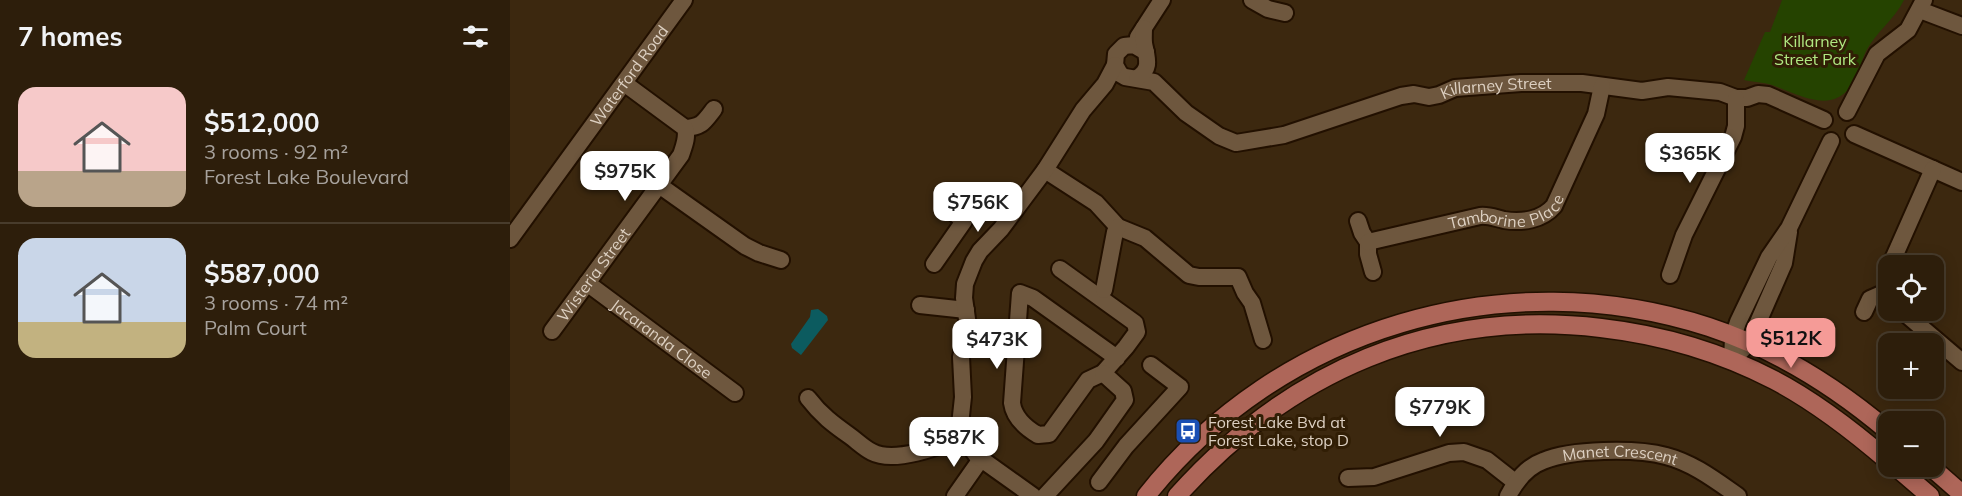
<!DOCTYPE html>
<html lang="en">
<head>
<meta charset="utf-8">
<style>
	:root { --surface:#2d1e0b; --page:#352714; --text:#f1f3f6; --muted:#a7a29d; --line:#483c2c; --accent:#f59b97 }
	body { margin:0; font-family:Mulish,sans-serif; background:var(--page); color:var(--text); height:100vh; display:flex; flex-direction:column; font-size:22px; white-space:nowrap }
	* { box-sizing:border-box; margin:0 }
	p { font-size:20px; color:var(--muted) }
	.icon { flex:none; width:33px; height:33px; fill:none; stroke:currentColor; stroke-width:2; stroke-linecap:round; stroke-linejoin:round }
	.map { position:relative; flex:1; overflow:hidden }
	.details { display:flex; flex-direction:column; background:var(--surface); width:510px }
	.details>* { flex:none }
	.buttons { position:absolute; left:1368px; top:255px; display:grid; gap:12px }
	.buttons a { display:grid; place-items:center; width:66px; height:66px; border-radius:12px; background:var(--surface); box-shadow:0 3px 15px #0003,0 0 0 2px var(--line); font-size:30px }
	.price { position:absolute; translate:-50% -51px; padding:0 14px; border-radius:12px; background:#fff; color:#222; font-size:20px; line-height:39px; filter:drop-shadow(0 2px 3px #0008) }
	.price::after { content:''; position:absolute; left:50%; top:36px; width:18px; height:14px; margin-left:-9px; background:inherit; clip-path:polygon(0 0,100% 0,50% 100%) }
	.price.selected { background:var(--accent); color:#111 }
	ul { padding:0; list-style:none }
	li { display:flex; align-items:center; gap:18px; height:150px; padding:0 18px }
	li+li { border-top:2px solid var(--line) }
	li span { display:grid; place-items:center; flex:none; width:168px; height:120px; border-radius:18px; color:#555 }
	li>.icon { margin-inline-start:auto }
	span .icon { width:72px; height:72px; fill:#fffc; stroke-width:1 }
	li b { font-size:26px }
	h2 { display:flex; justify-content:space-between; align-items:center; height:72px; padding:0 18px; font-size:26px }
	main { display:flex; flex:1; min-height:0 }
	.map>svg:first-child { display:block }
	.green { fill:#254300 }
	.water { fill:#0c5b5f }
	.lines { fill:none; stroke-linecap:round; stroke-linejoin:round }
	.minor-casing { stroke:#221000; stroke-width:20 }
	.major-casing { stroke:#221000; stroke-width:21 }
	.minor { stroke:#6e573e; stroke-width:16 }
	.major { stroke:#ae6659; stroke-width:18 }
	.labels { text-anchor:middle; stroke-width:6; stroke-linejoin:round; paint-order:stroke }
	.park-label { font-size:16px; fill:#b0e982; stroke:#311e05 }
	.street-label { font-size:16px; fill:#ddd0c2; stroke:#311e05 }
	.poi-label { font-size:16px; fill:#ddd0c2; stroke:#311e05; text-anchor:start }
</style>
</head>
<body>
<main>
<section class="details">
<h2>7 homes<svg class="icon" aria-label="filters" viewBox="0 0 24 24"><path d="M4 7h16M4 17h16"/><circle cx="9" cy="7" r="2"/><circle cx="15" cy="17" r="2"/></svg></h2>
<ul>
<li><span style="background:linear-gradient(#f6c9c9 70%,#b9a48a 0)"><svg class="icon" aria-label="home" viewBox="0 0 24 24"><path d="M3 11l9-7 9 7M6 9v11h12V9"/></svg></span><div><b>$512,000</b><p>3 rooms · 92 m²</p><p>Forest Lake Boulevard</p></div></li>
<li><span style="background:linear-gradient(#c9d6e8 70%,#c2b280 0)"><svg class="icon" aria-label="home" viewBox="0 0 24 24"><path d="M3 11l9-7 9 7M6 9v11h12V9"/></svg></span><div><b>$587,000</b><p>3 rooms · 74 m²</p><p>Palm Court</p></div></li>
</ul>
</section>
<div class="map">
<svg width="1452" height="496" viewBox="0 0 1452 496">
	<rect width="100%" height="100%" fill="#3c280f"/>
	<!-- green -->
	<path class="green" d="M 1272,0 L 1394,0 C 1385,19 1366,32 1356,51 C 1351,61 1349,72 1344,82 C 1323,116 1290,95 1262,85 C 1253,82 1243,82 1234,80 L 1255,32 L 1260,32 Z"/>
	<!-- water -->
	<polygon class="water" points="308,309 317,316 318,320 291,355 282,348 281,344 300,317 301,310"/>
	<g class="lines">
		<!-- minor casing -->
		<g class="minor-casing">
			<g id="minor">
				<polyline points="742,0 758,9 775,13"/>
				<polyline points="1410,10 1452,26"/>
				<polyline points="628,37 652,0"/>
				<path id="s1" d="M 636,52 L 624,45 L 614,46 L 606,54 L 605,65 L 610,74 L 615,77 L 644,82 L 676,113 L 709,136 L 726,143 L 774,135 L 891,96 L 904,94 L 919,97 L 929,95 L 945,88 L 1011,83 L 1072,83 L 1132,91 L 1158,87 L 1210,92 L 1226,98 L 1237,98 L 1248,94 L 1258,95 L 1314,120"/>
				<path d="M 627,78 C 640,70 638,61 635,48 C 633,42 634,35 634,28"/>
				<polyline points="1337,112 1367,54 1398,30 1414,0"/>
				<path d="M 175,128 C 192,127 194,122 204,109"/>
				<polyline points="1344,134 1452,182"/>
				<polyline points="535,170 586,203 608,227 635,238 679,275 689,277 728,277 735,293 742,303 753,340"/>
				<polyline points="149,185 235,246 249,253 271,260"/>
				<polyline points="848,221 852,233 858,242 858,254 863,272"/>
				<path id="s2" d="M 0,239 L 174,0"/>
				<path id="s3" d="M 858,242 L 970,216 C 979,215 985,218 994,220 C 1012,223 1032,220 1044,206 L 1086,114 L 1092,86"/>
				<polyline points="424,264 454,221 437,207"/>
				<polyline points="1380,266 1423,169"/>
				<path d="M 550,269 L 625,323 L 627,332 L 616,347 L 593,373 L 578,380 L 539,434 L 528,435 C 516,428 504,418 502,403 L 510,293 L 523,298 L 607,358"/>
				<polyline points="1160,275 1174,235 1223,137 1226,126 1226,98"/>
				<path id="s4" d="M 77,283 L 225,393"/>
				<polyline points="594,290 605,232 608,227"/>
				<polyline points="410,305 456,310"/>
				<polyline points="1391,310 1452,362"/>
				<polyline points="1354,312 1360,299 1376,292"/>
				<path id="s5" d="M 42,331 L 171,155 C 174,146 178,137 175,128 L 114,83"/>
				<polyline points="1231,351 1239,343 1274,263 1279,232"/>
				<polyline points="1222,361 1223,337 1228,322 1259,257 1279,228 1321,141"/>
				<path d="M 298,398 C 311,415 323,424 340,436 C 347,441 354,448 362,452 C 385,464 430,446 453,437"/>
				<polyline points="838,478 864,477 939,453 954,452 977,460 1005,482"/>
				<polyline points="589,482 616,446 670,387 641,365"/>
				<polyline points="445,496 471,459"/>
				<polyline points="523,496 467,456 453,437 450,425 453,397 451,357 458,326 454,298 455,284 464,261 470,251 491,229 535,170 573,110 595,84 605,65"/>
				<polyline points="535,496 586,441 615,400 613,391 593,373"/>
				<path id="s6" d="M 998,496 C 1006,481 1016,467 1033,461 C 1061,449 1126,448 1156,456 C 1183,463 1205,480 1228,496"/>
			</g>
		</g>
		<!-- major casing -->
		<g class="major-casing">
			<g id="major">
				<polyline points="1385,466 1420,496"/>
				<polyline points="1420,466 1452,494"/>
				<path d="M 636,496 C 770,327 994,261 1199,327 C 1265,349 1326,387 1378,431"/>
				<path d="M 667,496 C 779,371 923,308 1091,328 C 1152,335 1210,352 1264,380 C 1306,402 1342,430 1378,461"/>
			</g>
		</g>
		<!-- minor -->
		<use href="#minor" class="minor"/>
		<!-- major -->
		<use href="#major" class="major"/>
	</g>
	<!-- icons -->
	<defs>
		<g id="bus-square" transform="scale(1.35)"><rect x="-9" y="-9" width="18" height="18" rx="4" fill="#1a4fb4" stroke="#311e05"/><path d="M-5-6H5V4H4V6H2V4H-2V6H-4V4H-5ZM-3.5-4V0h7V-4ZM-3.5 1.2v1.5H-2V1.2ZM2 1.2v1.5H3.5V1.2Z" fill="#fff"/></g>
	</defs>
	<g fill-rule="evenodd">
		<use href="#bus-square" x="678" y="431"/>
	</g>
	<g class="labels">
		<!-- park labels -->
		<g class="park-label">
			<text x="1305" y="47">Killarney<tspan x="1305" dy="18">Street Park</tspan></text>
		</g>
		<!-- street labels -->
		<g class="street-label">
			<text dy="6" stroke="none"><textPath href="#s2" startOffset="202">Waterford Road</textPath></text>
			<text dy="6" stroke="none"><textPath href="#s1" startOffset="464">Killarney Street</textPath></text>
			<text dy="6" stroke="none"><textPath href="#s3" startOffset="144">Tamborine Place</textPath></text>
			<text dy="6" stroke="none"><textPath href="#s5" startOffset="70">Wisteria Street</textPath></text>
			<text dy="6" stroke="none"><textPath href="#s4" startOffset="93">Jacaranda Close</textPath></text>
			<text dy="6" stroke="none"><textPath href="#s6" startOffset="129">Manet Crescent</textPath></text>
		</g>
		<!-- poi labels -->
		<g class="poi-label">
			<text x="698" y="428">Forest Lake Bvd at<tspan x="698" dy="18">Forest Lake, stop D</tspan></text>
		</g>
	</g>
</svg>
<div class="buttons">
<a><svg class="icon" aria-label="locate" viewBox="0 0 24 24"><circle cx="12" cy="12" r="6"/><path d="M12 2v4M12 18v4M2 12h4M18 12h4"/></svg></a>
<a>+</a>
<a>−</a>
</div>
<b class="price" style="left:1180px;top:184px">$365K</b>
<b class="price" style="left:115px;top:202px">$975K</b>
<b class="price" style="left:468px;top:233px">$756K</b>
<b class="price selected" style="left:1281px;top:369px">$512K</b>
<b class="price" style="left:487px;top:370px">$473K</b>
<b class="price" style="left:930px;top:438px">$779K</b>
<b class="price" style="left:444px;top:468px">$587K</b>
</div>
</main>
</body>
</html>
